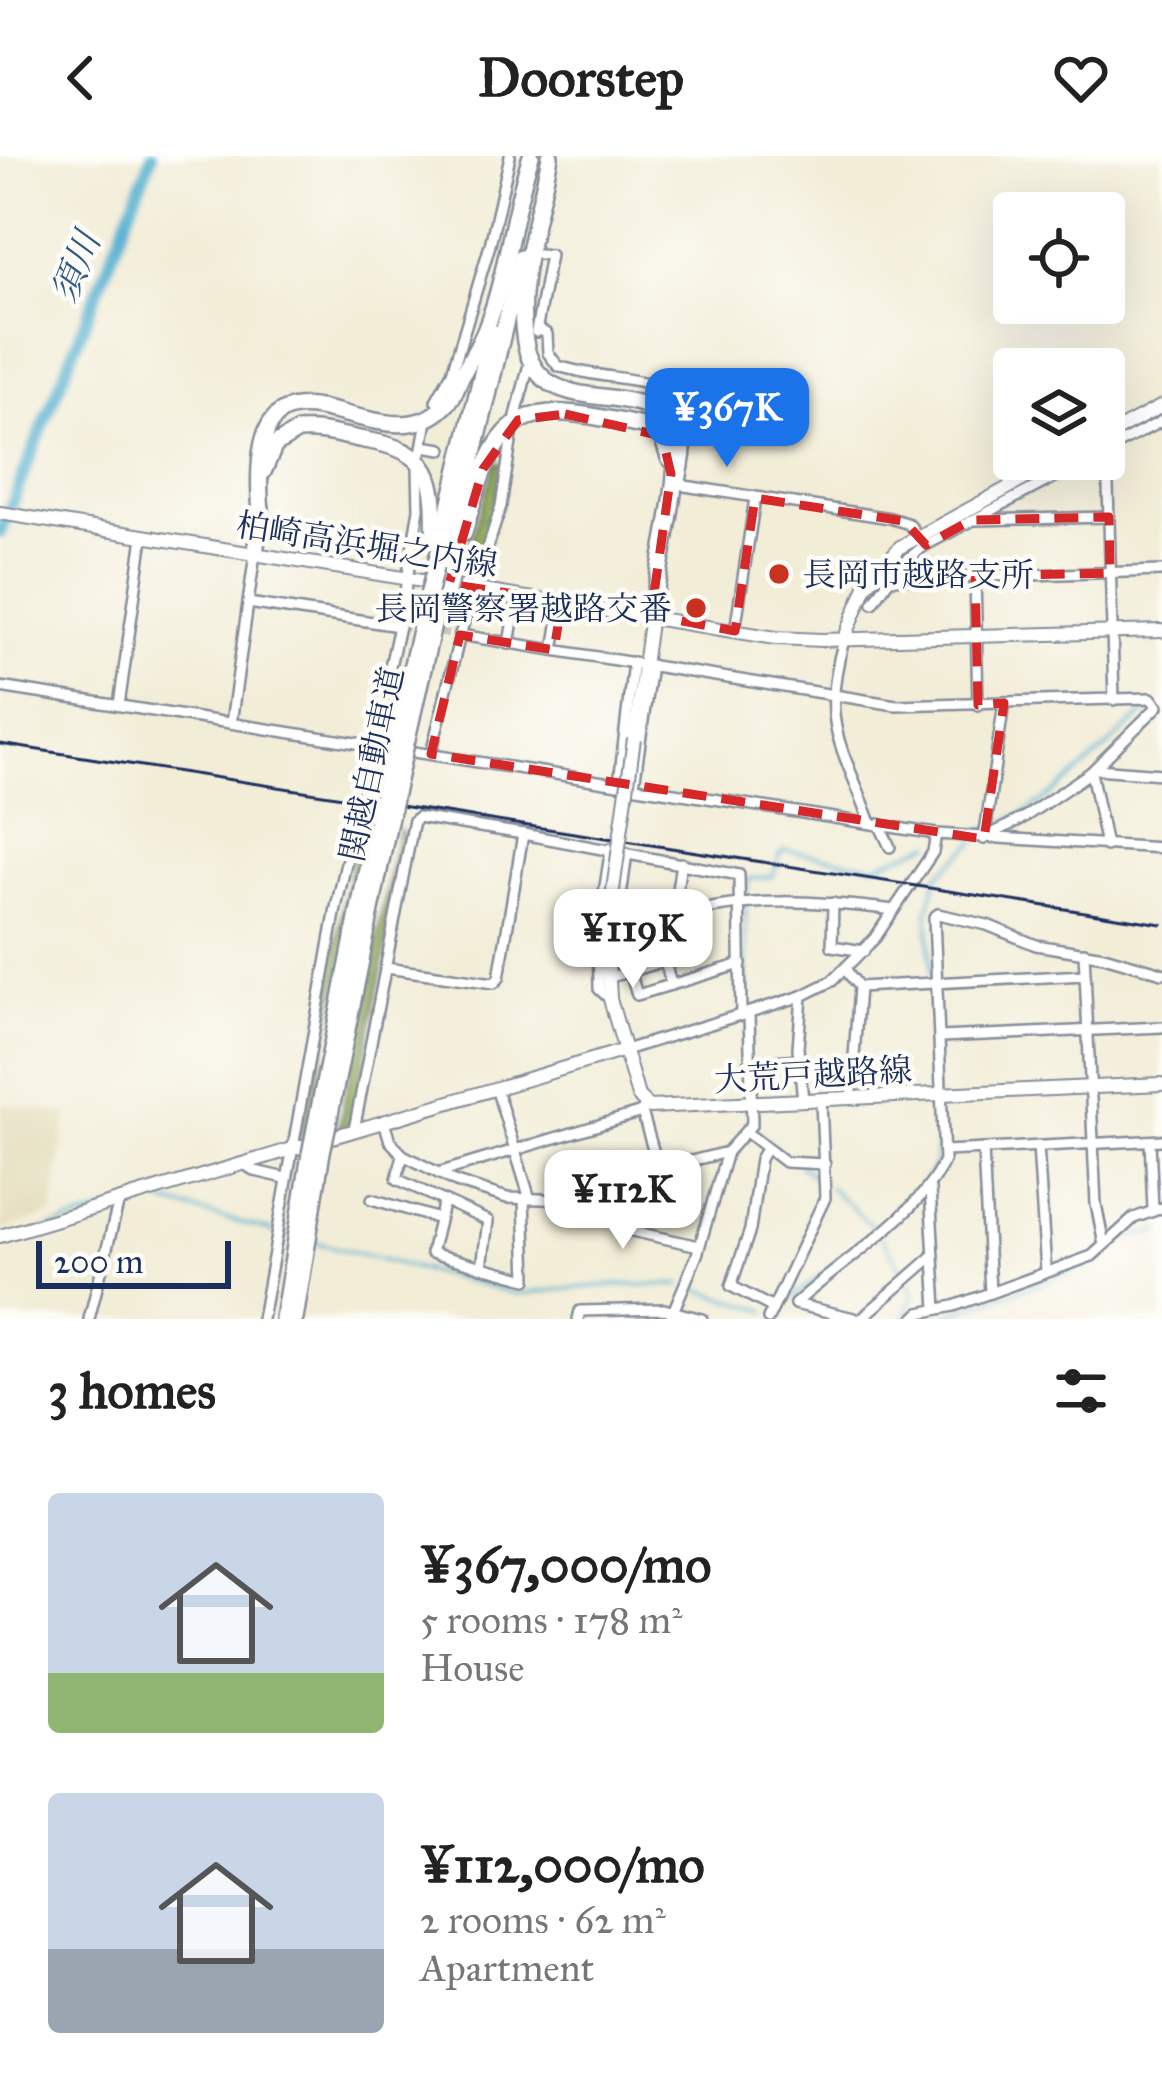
<!DOCTYPE html>
<html lang="en">
<head>
<meta charset="utf-8">
<style>
	:root { --surface:#fff; --page:#f6f6f6; --text:#222; --muted:#767676; --accent:#1a73e8 }
	body { margin:0; font-family:"IM FELL Great Primer","Noto Serif JP",serif; background:var(--page); color:var(--text); height:100vh; display:flex; flex-direction:column; font-size:45px; white-space:nowrap }
	* { box-sizing:border-box; margin:0 }
	p { font-size:39px; color:var(--muted) }
	.icon { flex:none; width:66px; height:66px; fill:none; stroke:currentColor; stroke-width:2; stroke-linecap:round; stroke-linejoin:round }
	.map { position:relative; height:1163px; overflow:hidden }
	.drawer { display:flex; flex-direction:column; background:var(--surface); flex:1 }
	.drawer>* { flex:none }
	.buttons { position:absolute; left:993px; top:36px; display:grid; gap:24px }
	.buttons a { display:grid; place-items:center; width:132px; height:132px; border-radius:12px; background:var(--surface); box-shadow:0 12px 48px #0002; font-size:60px }
	.scale { position:absolute; left:36px; bottom:30px; width:195px; box-sizing:border-box; padding-left:12px; border:6px solid #1b2f5e; border-top:0; font-size:33px; line-height:42px; white-space:nowrap; color:#1b2f5e; -webkit-text-stroke:9px #fdfcf7; paint-order:stroke }
	.price { position:absolute; translate:-50% -102px; padding:0 27px; border-radius:24px; background:#fff; color:#222; font-size:39px; line-height:78px; filter:drop-shadow(0 3px 6px #0008) }
	.price::after { content:''; position:absolute; left:50%; top:72px; width:36px; height:27px; margin-left:-18px; background:inherit; clip-path:polygon(0 0,100% 0,50% 100%) }
	.price.on { background:var(--accent); color:#fff }
	ul { padding:0; list-style:none }
	li { display:flex; align-items:center; gap:36px; height:300px; padding:0 48px }
	li span { display:grid; place-items:center; flex:none; width:336px; height:240px; border-radius:12px; color:#555 }
	li>.icon { margin-inline-start:auto }
	span .icon { width:144px; height:144px; fill:#fffc; stroke-width:1 }
	li b { font-size:51px }
	h2 { display:flex; justify-content:space-between; align-items:center; height:144px; padding:0 48px; font-size:51px }
	header { display:flex; justify-content:space-between; align-items:center; height:156px; padding:0 48px; background:var(--surface); font-size:54px; font-weight:700 }
	.map>svg:first-child { display:block }
	.built { fill:#e3dbba }
	.forest { fill:#92aa5b; stroke:#566c5c; stroke-width:3 }
	.lines { fill:none; stroke-linecap:round; stroke-linejoin:round }
	.stream { stroke:#52b0d0; stroke-width:3 }
	.river { stroke:#52b0d0; stroke-width:12 }
	.minor-tunnel { stroke:#c7c7bf; stroke-width:9; stroke-dasharray:9 4.5; stroke-linecap:butt }
	.minor-casing { stroke:#868e9a; stroke-width:14 }
	.major-casing { stroke:#868e9a; stroke-width:16 }
	.highway-casing { stroke:#868e9a; stroke-width:20 }
	.minor { stroke:#fff; stroke-width:9 }
	.major { stroke:#fff; stroke-width:12 }
	.highway { stroke:#fff; stroke-width:15 }
	.rail { stroke:#1b2f5e; stroke-width:3 }
	.major-bridge-casing { stroke:#868e9a; stroke-width:16; stroke-linecap:butt }
	.highway-bridge-casing { stroke:#868e9a; stroke-width:20; stroke-linecap:butt }
	.major-bridge { stroke:#fff; stroke-width:12 }
	.highway-bridge { stroke:#fff; stroke-width:15 }
	.marked { fill:none; stroke:#d62828; stroke-width:9; stroke-dasharray:24 15; stroke-linejoin:round }
	.poi-dot { fill:#c8321e; stroke:#fdfcf7; stroke-width:4.5 }
	.labels { text-anchor:middle; stroke-width:9; stroke-linejoin:round; paint-order:stroke }
	.street-label { font-size:33px; fill:#1b2f5e; stroke:#fdfcf7 }
	.poi-label { font-size:33px; fill:#1b2f5e; stroke:#fdfcf7; text-anchor:start }
	.water-label { font-size:36px; font-style:italic; fill:#2e5c86; stroke:#fdfcf7 }
</style>
</head>
<body>
<header><svg class="icon" aria-label="back" viewBox="0 0 24 24"><path d="M15 5l-7 7 7 7"/></svg>Doorstep<svg class="icon" aria-label="heart" viewBox="0 0 24 24"><path d="M12 20l-8-8c-3-5 5-10 8-4 3-6 11-1 8 4z"/></svg></header>
<div class="map">
<svg width="1162" height="1163" viewBox="0 0 1162 1163">
	<rect width="100%" height="100%" fill="#fdfcf7"/>
	<filter id="ink" filterUnits="userSpaceOnUse"><feTurbulence type="fractalNoise" baseFrequency=".00833" numOctaves="2"/><feDisplacementMap in="SourceGraphic" scale="24" xChannelSelector="R" yChannelSelector="G"/><feConvolveMatrix kernelMatrix="1 2 1 2 8 2 1 2 1" color-interpolation-filters="sRGB"/></filter>
	<filter id="wash" filterUnits="userSpaceOnUse"><feTurbulence type="fractalNoise" baseFrequency=".004" numOctaves="4" result="noise"/><feDisplacementMap in="SourceGraphic" scale="48" xChannelSelector="R" yChannelSelector="G"/><feGaussianBlur stdDeviation="2.7" result="paint"/><feColorMatrix in="noise" values="0 0 0 0 0 0 0 0 0 0 0 0 0 0 0 0 0 1.4 0 .05"/><feComposite in="paint" operator="in"/></filter>
	<g filter="url(#wash)">
		<rect width="100%" height="100%" fill="#f2edd7"/>
		<!-- built -->
		<polygon class="built" points="0,948 67,957 53,1058 0,1075"/>
		<!-- forest -->
		<g class="forest">
			<polygon points="496,306 503,308 491,363 487,363 490,365 471,425 458,423"/>
			<polygon points="370,669 306,982 303,983 300,975 358,674"/>
			<polygon points="399,674 407,681 352,970 338,974"/>
		</g>
		<g class="lines">
			<!-- stream -->
			<g class="stream">
				<path d="M 976,676 C 1046,659 1099,596 1152,550"/>
				<path d="M 746,853 C 748,827 742,739 749,723 L 773,720 L 780,697 L 785,694 L 875,709 L 932,687"/>
				<polyline points="935,892 928,756 937,720 975,686"/>
				<polyline points="744,942 746,898"/>
				<polyline points="753,973 782,998"/>
				<polyline points="800,1010 821,1026"/>
				<polyline points="829,1031 875,1073"/>
				<polyline points="122,1051 155,1044 293,1081"/>
				<polyline points="881,1081 905,1118"/>
				<polyline points="314,1086 516,1138 608,1129 681,1129"/>
				<polyline points="0,1087 113,1054"/>
				<polyline points="690,1131 767,1155"/>
				<polyline points="775,1156 880,1071 922,1031 935,1008 938,973"/>
				<polyline points="904,1163 914,1138 910,1126"/>
				<polyline points="933,1163 1089,1110 1107,1101 1125,1082 1162,1075"/>
			</g>
			<!-- river -->
			<polyline class="river" points="0,377 152,0"/>
		</g>
	</g>
	<g filter="url(#ink)">
		<g class="lines">
			<!-- minor-tunnel -->
			<polyline class="minor-tunnel" points="399,470 460,479"/>
			<!-- minor casing -->
			<g class="minor-casing">
				<g id="minor">
					<path d="M 537,172 L 547,178 L 548,197 L 558,210 C 639,235 708,203 681,325 L 685,330 L 890,362 L 909,368 L 924,390"/>
					<polyline points="536,176 550,99 539,98"/>
					<polyline points="436,245 452,216 490,89 510,0"/>
					<polyline points="516,260 528,212"/>
					<polyline points="423,290 442,293"/>
					<polyline points="1107,293 1114,544"/>
					<polyline points="1104,295 1162,265"/>
					<polyline points="421,297 426,270"/>
					<polyline points="976,364 1109,361"/>
					<polyline points="975,420 978,549"/>
					<polyline points="889,423 1162,415"/>
					<polyline points="248,447 399,470"/>
					<polyline points="873,447 896,413 924,390 1089,303"/>
					<polyline points="735,475 755,342"/>
					<polyline points="460,479 896,549 1151,542 1157,550"/>
					<path d="M 844,484 C 819,570 843,590 871,667"/>
					<polyline points="509,488 517,440"/>
					<polyline points="554,494 562,445"/>
					<polyline points="0,531 936,678 1162,692"/>
					<polyline points="119,549 143,381"/>
					<polyline points="231,567 255,398"/>
					<polyline points="431,598 460,479 501,350 512,280"/>
					<polyline points="1096,613 1162,618"/>
					<polyline points="1091,616 1106,690"/>
					<polyline points="619,627 633,506"/>
					<polyline points="634,629 651,509"/>
					<polyline points="879,668 890,691"/>
					<polyline points="986,681 1023,662 1091,616 1158,550"/>
					<polyline points="984,683 1004,547"/>
					<path d="M 681,707 L 673,761 C 746,739 819,745 894,754"/>
					<polyline points="833,747 832,790 864,795"/>
					<polyline points="1084,796 1096,1048 1104,1089"/>
					<polyline points="613,799 627,697"/>
					<polyline points="386,812 494,827 499,822 523,678 739,719 741,860"/>
					<polyline points="846,814 859,831 851,943"/>
					<polyline points="630,815 637,839 741,808"/>
					<polyline points="614,820 665,805 671,829"/>
					<polyline points="859,831 1085,819"/>
					<polyline points="802,840 798,892 803,945"/>
					<polyline points="610,843 599,833 598,775 611,692"/>
					<polyline points="940,881 1162,871"/>
					<polyline points="625,894 802,840 832,825 875,782 933,696 936,678"/>
					<polyline points="748,907 799,903"/>
					<polyline points="496,932 530,1043"/>
					<polyline points="644,951 642,956 659,1014"/>
					<polyline points="384,966 390,985 403,999 456,1026 507,1042 574,1044 671,1010 727,996"/>
					<polyline points="354,974 414,664 418,661 523,678"/>
					<polyline points="746,976 785,1006 825,1008"/>
					<polyline points="1150,985 1153,1053"/>
					<polyline points="1038,990 1046,1116"/>
					<polyline points="766,993 760,1003 750,1074 731,1130 773,1152"/>
					<polyline points="983,993 990,1137"/>
					<polyline points="945,995 1162,984"/>
					<polyline points="403,999 397,1023 444,1045 431,1097 527,1123 524,1043"/>
					<polyline points="244,1008 255,1015 285,1022"/>
					<polyline points="438,1017 642,956"/>
					<polyline points="630,1027 632,1075 699,1090"/>
					<polyline points="930,1033 937,1153"/>
					<polyline points="372,1043 439,1063"/>
					<polyline points="444,1045 488,1065 482,1111"/>
					<path d="M 795,1148 C 840,1106 920,1059 944,1005 L 934,761 L 938,758 L 987,769 L 1036,789 L 1104,800 L 1162,817"/>
					<polyline points="795,1148 858,1163"/>
					<polyline points="89,1163 119,1045"/>
					<polyline points="262,1163 336,752 399,470 419,353 418,312"/>
					<polyline points="578,1163 580,1155 664,1153 702,1163"/>
					<polyline points="670,1163 697,1099 727,996 752,968 749,858"/>
					<polyline points="768,1163 825,1042 821,944"/>
					<polyline points="861,1163 933,1100"/>
					<polyline points="914,1163 920,1157 954,1150 1092,1100 1134,1062 1162,1052"/>
				</g>
			</g>
			<!-- major casing -->
			<g class="major-casing">
				<g id="major">
					<polyline points="1104,281 1162,250"/>
					<polyline points="0,357 776,482 822,484 1162,475"/>
					<polyline points="844,484 866,430 900,391 1061,303"/>
					<polyline points="634,583 651,459"/>
					<polyline points="607,777 610,843 638,940 649,951 1162,928"/>
					<polyline points="0,1080 625,894"/>
				</g>
			</g>
			<!-- highway casing -->
			<g class="highway-casing">
				<g id="highway">
					<path d="M 550,0 C 539,61 513,129 526,191 C 544,270 651,215 673,277 C 685,309 657,420 651,459"/>
					<path d="M 263,316 L 275,289 L 298,275 C 320,273 342,280 364,284 C 433,295 436,321 434,385"/>
					<path d="M 261,357 C 244,153 377,317 444,251 C 454,242 456,231 462,219 C 470,203 481,187 487,170 C 508,115 512,55 531,0"/>
					<path d="M 464,377 C 500,244 522,243 651,272 L 662,280 L 669,302"/>
					<polyline points="255,398 261,352"/>
					<polyline points="435,412 492,176"/>
					<polyline points="446,414 521,102"/>
					<polyline points="395,581 429,436"/>
					<polyline points="407,583 440,438"/>
					<polyline points="316,968 375,673"/>
					<polyline points="328,968 387,675"/>
					<polyline points="283,1163 310,998"/>
					<polyline points="295,1163 322,996"/>
				</g>
			</g>
			<!-- minor -->
			<use href="#minor" class="minor"/>
			<!-- major -->
			<use href="#major" class="major"/>
			<!-- highway -->
			<use href="#highway" class="highway"/>
			<!-- rail -->
			<polyline class="rail" points="0,588 1162,768"/>
			<!-- major-bridge casing -->
			<g class="major-bridge-casing">
				<polyline id="major-bridge" points="607,777 634,583"/>
			</g>
			<!-- highway-bridge casing -->
			<g class="highway-bridge-casing">
				<g id="highway-bridge">
					<polyline points="429,436 435,412"/>
					<polyline points="446,440 452,415"/>
					<polyline points="375,673 395,581"/>
					<polyline points="387,675 407,583"/>
					<polyline points="322,996 328,968"/>
					<polyline points="310,998 316,968"/>
				</g>
			</g>
			<!-- major-bridge -->
			<use href="#major-bridge" class="major-bridge"/>
			<!-- highway-bridge -->
			<use href="#highway-bridge" class="highway-bridge"/>
		</g>
	</g>
	<!-- marked area -->
	<path class="marked" d="M 565,258 L 662,280 L 671,318 L 651,459 L 735,475 L 755,342 L 904,365 L 926,389 L 972,364 L 1109,361 L 1110,417 L 975,420 L 978,549 L 1004,547 L 984,683 L 431,598 L 460,479 L 554,494 L 562,445 L 449,428 L 483,313 L 518,264 Z"/>
	<!-- markers -->
	<g class="poi-dot">
		<circle cx="779" cy="418" r="12"/>
		<circle cx="696" cy="452" r="12"/>
	</g>
	<g class="labels">
		<!-- street labels -->
		<g class="street-label">
			<text transform="translate(367 388) rotate(9)" y="12">柏崎高浜堀之内線</text>
			<text transform="translate(371 608) rotate(-78)" y="12">関越自動車道</text>
			<text transform="translate(813 918) rotate(-3)" y="12">大荒戸越路線</text>
		</g>
		<!-- poi labels -->
		<g class="poi-label">
			<text x="803" y="430">長岡市越路支所</text>
			<text x="672" y="464" text-anchor="end">長岡警察署越路交番</text>
		</g>
		<!-- water labels -->
		<g class="water-label">
			<text transform="translate(75 111) rotate(-68)" y="13">須川</text>
		</g>
	</g>
</svg>
<div class="buttons">
<a><svg class="icon" aria-label="locate" viewBox="0 0 24 24"><circle cx="12" cy="12" r="6"/><path d="M12 2v4M12 18v4M2 12h4M18 12h4"/></svg></a>
<a><svg class="icon" aria-label="layers" viewBox="0 0 24 24"><path d="M12 4l9 5-9 5-9-5zM3 14l9 5 9-5"/></svg></a>
</div>
<div class="scale">200 m</div>
<b class="price on" style="left:727px;top:314px">¥367K</b>
<b class="price" style="left:633px;top:835px">¥119K</b>
<b class="price" style="left:623px;top:1096px">¥112K</b>
</div>
<section class="drawer">
<h2>3 homes<svg class="icon" aria-label="filters" viewBox="0 0 24 24"><path d="M4 7h16M4 17h16"/><circle cx="9" cy="7" r="2"/><circle cx="15" cy="17" r="2"/></svg></h2>
<ul>
<li><span style="background:linear-gradient(#c9d6e8 75%,#8fb573 0)"><svg class="icon" aria-label="home" viewBox="0 0 24 24"><path d="M3 11l9-7 9 7M6 9v11h12V9"/></svg></span><div><b>¥367,000/mo</b><p>5 rooms · 178 m²</p><p>House</p></div></li>
<li><span style="background:linear-gradient(#c9d6e8 65%,#9aa5b1 0)"><svg class="icon" aria-label="home" viewBox="0 0 24 24"><path d="M3 11l9-7 9 7M6 9v11h12V9"/></svg></span><div><b>¥112,000/mo</b><p>2 rooms · 62 m²</p><p>Apartment</p></div></li>
</ul>
</section>
</body>
</html>
